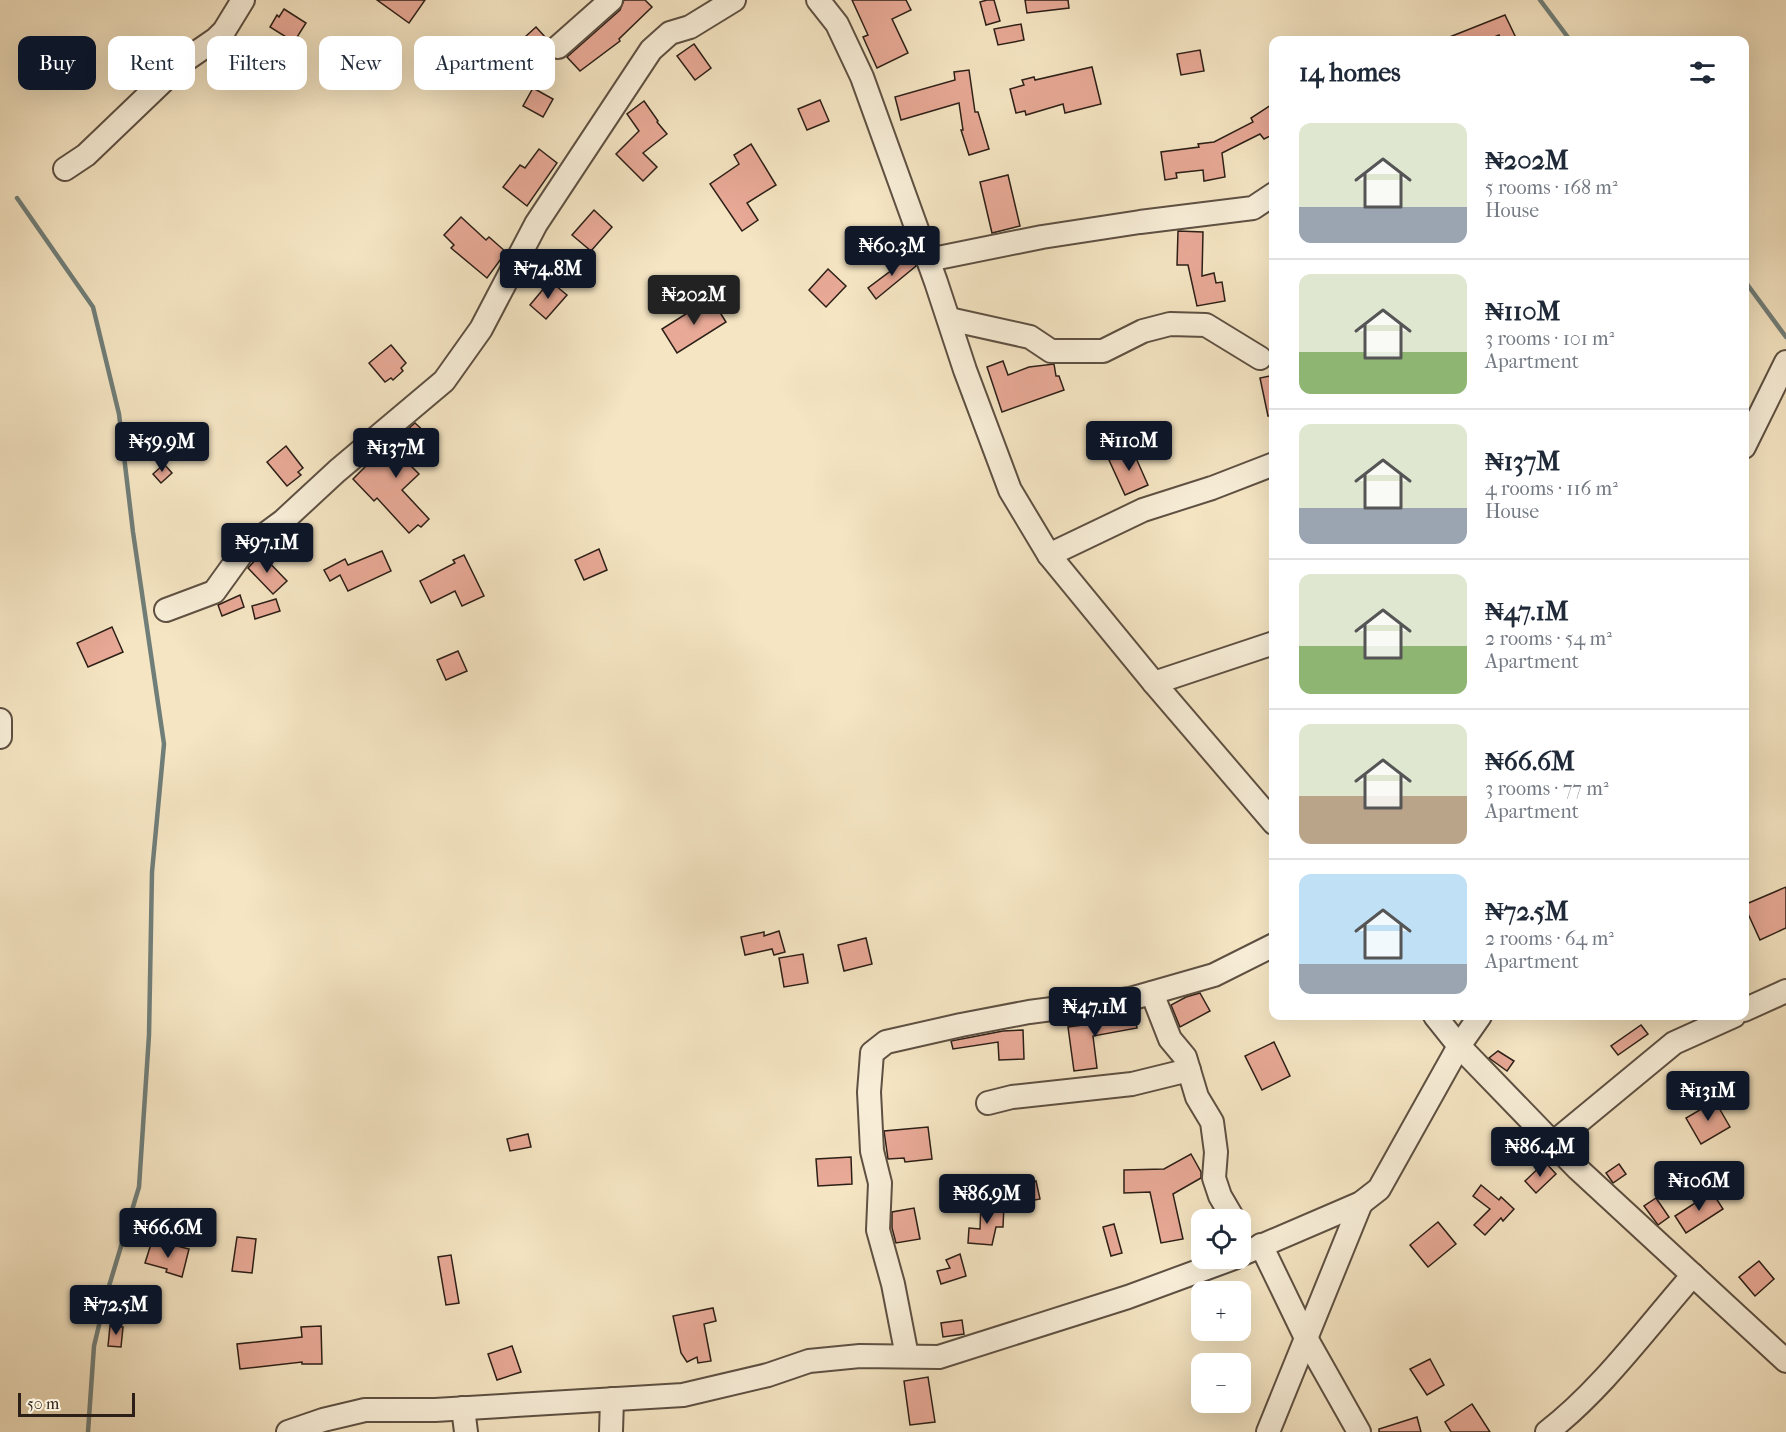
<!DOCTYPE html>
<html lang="en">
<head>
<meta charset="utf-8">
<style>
	:root { --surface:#fff; --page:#f2f2f3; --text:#1f2937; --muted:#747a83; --line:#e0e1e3; --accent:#111827 }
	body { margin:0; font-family:"IM FELL French Canon",serif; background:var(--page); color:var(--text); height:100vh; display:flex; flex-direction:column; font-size:22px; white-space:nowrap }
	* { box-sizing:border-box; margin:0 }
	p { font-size:20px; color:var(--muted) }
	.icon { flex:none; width:33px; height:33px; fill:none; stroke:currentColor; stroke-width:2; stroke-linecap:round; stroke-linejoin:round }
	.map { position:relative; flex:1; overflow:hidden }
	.panel { position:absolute; left:1269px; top:36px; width:480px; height:984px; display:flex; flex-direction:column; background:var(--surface); border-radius:12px; box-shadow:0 6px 24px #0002 }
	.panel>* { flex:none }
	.guide { position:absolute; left:18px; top:36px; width:570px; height:54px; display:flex; gap:12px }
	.fabs { position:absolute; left:1191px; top:1209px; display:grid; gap:12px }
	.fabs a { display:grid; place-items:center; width:60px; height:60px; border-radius:12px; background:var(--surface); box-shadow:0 6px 24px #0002; font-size:30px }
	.scale { position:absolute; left:18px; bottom:15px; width:117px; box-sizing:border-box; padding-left:6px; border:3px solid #2c1f17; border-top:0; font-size:16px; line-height:21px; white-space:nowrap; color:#2c1f17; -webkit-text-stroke:4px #f8eed8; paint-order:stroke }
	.price { position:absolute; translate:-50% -51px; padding:0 14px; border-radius:6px; background:var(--accent); color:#fff; font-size:20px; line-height:39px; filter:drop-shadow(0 2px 3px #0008) }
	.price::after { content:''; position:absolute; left:50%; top:36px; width:18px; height:14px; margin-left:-9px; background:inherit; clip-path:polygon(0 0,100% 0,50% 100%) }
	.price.active { background:#222; color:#fff }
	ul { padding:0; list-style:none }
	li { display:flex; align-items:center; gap:18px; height:150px; padding:0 30px }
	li+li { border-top:2px solid var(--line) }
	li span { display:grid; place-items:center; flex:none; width:168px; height:120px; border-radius:12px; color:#555 }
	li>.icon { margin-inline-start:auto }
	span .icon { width:72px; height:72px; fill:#fffc; stroke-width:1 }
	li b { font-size:26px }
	h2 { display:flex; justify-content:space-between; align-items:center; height:72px; padding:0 30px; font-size:26px }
	.chip { padding:0 21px; border-radius:12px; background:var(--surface); box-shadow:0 6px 24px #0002; font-size:21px; line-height:54px }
	.chip.active { background:var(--accent); color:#fff }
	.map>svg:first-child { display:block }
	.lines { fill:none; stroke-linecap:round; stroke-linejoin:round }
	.stream { stroke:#707e79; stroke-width:4.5 }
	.building { fill:#e8a996; stroke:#2c1f17; stroke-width:1.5 }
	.minor-casing { stroke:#5e5042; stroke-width:26 }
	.minor { stroke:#f8eed8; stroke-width:22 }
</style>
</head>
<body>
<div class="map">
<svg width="1786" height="1432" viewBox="0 0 1786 1432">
	<rect width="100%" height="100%" fill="#f5e5c3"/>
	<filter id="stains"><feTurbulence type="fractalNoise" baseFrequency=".00333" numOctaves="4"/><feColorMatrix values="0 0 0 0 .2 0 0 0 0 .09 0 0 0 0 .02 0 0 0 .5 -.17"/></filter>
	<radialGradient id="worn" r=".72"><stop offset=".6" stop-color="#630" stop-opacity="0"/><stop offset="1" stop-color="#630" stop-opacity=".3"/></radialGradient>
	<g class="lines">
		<!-- stream -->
		<g class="stream">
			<polyline points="1540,0 1570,40"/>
			<polyline points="17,198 93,307 119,414 133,532 164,744 152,872 149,1035 139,1187 106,1296 94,1346 88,1432"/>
			<polyline points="1744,280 1786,337"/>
		</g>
	</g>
	<!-- building -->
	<g class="building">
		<polygon points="377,0 425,0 409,23"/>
		<polygon points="624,0 645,0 652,7 619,39 620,41 580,71 567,57 620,10"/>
		<polygon points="852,0 906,0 911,10 892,19 908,53 877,68 863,37 868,35"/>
		<polygon points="987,0 994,0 1000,21 986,25 980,2"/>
		<polygon points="1025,0 1068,0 1069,8 1027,13"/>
		<polygon points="284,9 306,23 294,42 270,27 277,15 279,17"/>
		<polygon points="1505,15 1517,40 1501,40 1499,35 1487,40 1442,40"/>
		<polygon points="1021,24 1024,40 998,45 994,29"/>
		<polygon points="536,27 546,38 526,58 515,46"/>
		<polygon points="694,44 711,68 695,80 677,56"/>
		<polygon points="1200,50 1204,71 1181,75 1177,54"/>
		<polygon points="1092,67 1101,104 1065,113 1063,104 1026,115 1025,111 1016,113 1010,89 1024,85 1022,80 1034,77 1035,80"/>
		<polygon points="969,70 975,112 978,112 989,149 969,155 961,130 963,130 959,103 901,120 895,97 955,80 954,72"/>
		<polygon points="533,88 553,99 543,117 523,106"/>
		<polygon points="820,100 829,121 807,130 798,109"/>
		<polygon points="644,101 658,121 657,122 667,134 643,153 657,167 643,181 616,154 639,131 627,114"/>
		<polygon points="1274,103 1274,134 1264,139 1260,134 1222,153 1225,177 1204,181 1203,170 1176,173 1177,178 1165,180 1161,152 1199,147 1198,144 1214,142 1253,122 1251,118"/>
		<polygon points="751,144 776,185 747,203 758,220 742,231 710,184 739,164 734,155"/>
		<polygon points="539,149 557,163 527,206 503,187 520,165 525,168"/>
		<polygon points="1008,175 1020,226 992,233 980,182"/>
		<polygon points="594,210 612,227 591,251 572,235"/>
		<polygon points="461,217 486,240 489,237 506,252 487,278 451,248 454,245 444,235"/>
		<polygon points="1178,231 1203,232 1202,276 1214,273 1216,283 1222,282 1225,301 1197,306 1188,265 1177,265"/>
		<polygon points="912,255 916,266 876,299 868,288"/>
		<polygon points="828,269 846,286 826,307 809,290"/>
		<polygon points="550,281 567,295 546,319 530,305"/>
		<polygon points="711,298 726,322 677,353 662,329"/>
		<polygon points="391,345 406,363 401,368 403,371 393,380 391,378 385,382 369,363"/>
		<polygon points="1003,361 1008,375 1029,367 1054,364 1056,376 1059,376 1064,390 1002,412 987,367"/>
		<polygon points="1274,375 1274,416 1268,416 1260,378"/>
		<polygon points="415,423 428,435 405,460 419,474 402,490 429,519 421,527 418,525 409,533 377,498 374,501 353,479 369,463 371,465 396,442 394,441"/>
		<polygon points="286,446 303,468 298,472 301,475 287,486 267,462"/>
		<polygon points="1132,449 1148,485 1125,495 1109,460"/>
		<polygon points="164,464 172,473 161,483 153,474"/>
		<polygon points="599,549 607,570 584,580 575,560"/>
		<polygon points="382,551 391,571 348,591 340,575 330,581 324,570 345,559 348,565"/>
		<polygon points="261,554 287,581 273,594 248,568"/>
		<polygon points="464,555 484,596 462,606 455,591 431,603 420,581 455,563 453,560"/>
		<polygon points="240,595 244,607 222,616 218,605"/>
		<polygon points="276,599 280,611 255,619 252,606"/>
		<polygon points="112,627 123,652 88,667 77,643"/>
		<polygon points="458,651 467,671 446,680 437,660"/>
		<polygon points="1786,887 1786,928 1760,940 1744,905"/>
		<polygon points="779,931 785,952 774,955 772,949 745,955 741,937 764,932 764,936"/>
		<polygon points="866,938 872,964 844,971 838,945"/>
		<polygon points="803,954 808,983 784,987 779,958"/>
		<polygon points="1200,993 1210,1011 1180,1027 1171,1005 1186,997"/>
		<polygon points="1134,1012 1137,1028 1093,1036 1097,1068 1074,1071 1068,1027 1111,1021 1110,1015"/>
		<polygon points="1641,1025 1648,1034 1618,1055 1611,1046"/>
		<polygon points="1023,1030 1024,1059 999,1060 998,1042 953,1049 951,1041 1003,1031"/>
		<polygon points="1274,1042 1290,1076 1262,1090 1245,1056"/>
		<polygon points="1498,1051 1514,1061 1507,1071 1489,1058"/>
		<polygon points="1715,1101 1730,1127 1701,1144 1686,1118"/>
		<polygon points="928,1127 932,1159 905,1162 904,1158 888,1159 884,1131"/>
		<polygon points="1523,1132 1533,1141 1522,1153 1512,1144"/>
		<polygon points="528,1134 531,1147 510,1151 507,1139"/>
		<polygon points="1191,1154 1201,1172 1201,1178 1173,1194 1183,1239 1161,1243 1150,1192 1124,1193 1124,1170 1164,1169"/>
		<polygon points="851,1157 852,1184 818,1186 816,1159"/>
		<polygon points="1545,1162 1556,1174 1536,1193 1525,1181"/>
		<polygon points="1619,1164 1626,1174 1613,1183 1606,1173"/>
		<polygon points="1036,1181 1040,1199 1015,1204 1011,1186"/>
		<polygon points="1481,1185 1499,1200 1501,1197 1514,1209 1503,1221 1501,1218 1485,1235 1474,1225 1490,1209 1473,1196"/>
		<polygon points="1712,1192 1723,1209 1686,1233 1675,1216"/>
		<polygon points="1656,1198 1669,1217 1658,1225 1644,1206"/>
		<polygon points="981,1204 1004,1205 1003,1227 996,1227 992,1245 968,1243 969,1228 980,1229"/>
		<polygon points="914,1208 920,1239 896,1243 892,1228 892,1212"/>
		<polygon points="1438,1222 1456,1244 1428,1267 1410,1245"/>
		<polygon points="1114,1224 1122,1253 1111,1256 1103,1227"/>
		<polygon points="237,1237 256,1239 252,1273 232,1271"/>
		<polygon points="151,1244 171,1249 173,1245 189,1249 182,1277 166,1272 167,1269 145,1263"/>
		<polygon points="960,1254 966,1276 941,1284 937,1271 950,1268 946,1260"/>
		<polygon points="451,1255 459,1303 446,1305 438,1257"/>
		<polygon points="1759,1261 1774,1279 1755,1296 1739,1277"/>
		<polygon points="713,1308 716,1321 704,1324 711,1361 698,1363 697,1357 687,1362 681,1353 673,1316"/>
		<polygon points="962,1320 964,1334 943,1337 941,1323"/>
		<polygon points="110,1326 123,1327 121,1347 108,1346"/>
		<polygon points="321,1326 322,1364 302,1364 302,1362 240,1369 237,1344 302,1337 301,1327"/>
		<polygon points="512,1346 521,1372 497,1380 488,1354"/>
		<polygon points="1430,1359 1444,1385 1427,1395 1410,1369"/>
		<polygon points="928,1377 935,1422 910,1425 904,1381"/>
		<polygon points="1472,1404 1490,1432 1451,1432 1445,1422"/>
		<polygon points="1417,1417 1421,1432 1379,1432 1379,1429"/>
	</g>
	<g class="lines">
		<!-- minor casing -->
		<g class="minor-casing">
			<g id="minor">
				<polyline points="818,0 837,24 862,77 936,282 965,370 1010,490 1049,555 1154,683 1274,823"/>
				<polyline points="558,47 611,0"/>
				<polyline points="65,169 86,155 184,61 216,39 224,31 243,0"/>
				<polyline points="928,260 1042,237 1140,222 1253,208 1274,194"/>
				<polyline points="949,319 1030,337 1051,351 1103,351 1143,331 1170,324 1206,325 1260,358"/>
				<polyline points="1744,447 1786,362"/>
				<polyline points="1049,555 1143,510 1212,488 1274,464"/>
				<polyline points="166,610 214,592 245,549 283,521 337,471 444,381 481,329 536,224 651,50 670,33 690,27 734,0"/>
				<polyline points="1154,683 1274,643"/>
				<polyline points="0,720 0,737"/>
				<polyline points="1152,993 1170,1039 1185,1057 1197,1097 1212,1122 1216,1152 1214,1178 1220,1196 1234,1220"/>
				<polyline points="1744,1010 1786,991"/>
				<polyline points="1435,1016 1459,1046 1578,1169 1786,1361"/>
				<polyline points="988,1103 1012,1097 1132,1084 1189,1070"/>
				<polyline points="1553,1143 1674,1043 1734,1016"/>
				<polyline points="1261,1245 1306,1338 1359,1432"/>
				<polyline points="1240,1255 1361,1203 1379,1189 1459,1046 1480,1016"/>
				<polyline points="907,1356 893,1284 878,1230 880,1183 872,1151 869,1092 872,1053 886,1042 961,1025 1029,1012 1130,999 1214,975 1274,945"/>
				<polyline points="463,1408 466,1432"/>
				<polyline points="288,1432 323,1420 365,1410 435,1410 683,1395 768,1375 809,1361 860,1356 939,1357 1128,1297 1234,1258"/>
				<polyline points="611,1432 612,1399"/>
				<polyline points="1268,1432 1361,1203"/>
				<path d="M 1547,1432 C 1601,1391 1648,1326 1693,1275"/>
			</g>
		</g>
		<!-- minor -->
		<use href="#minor" class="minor"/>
	</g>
	<rect width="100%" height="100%" filter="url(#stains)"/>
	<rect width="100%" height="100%" fill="url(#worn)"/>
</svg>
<div class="fabs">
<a><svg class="icon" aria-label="locate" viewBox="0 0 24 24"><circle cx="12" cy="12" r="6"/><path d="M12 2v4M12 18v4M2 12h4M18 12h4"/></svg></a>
<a>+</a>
<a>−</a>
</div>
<div class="scale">50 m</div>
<b class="price" style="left:892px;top:277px">₦60.3M</b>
<b class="price" style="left:548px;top:300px">₦74.8M</b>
<b class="price active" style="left:694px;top:326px">₦202M</b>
<b class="price" style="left:1129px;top:472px">₦110M</b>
<b class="price" style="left:162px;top:473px">₦59.9M</b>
<b class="price" style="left:396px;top:479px">₦137M</b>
<b class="price" style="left:267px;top:574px">₦97.1M</b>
<b class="price" style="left:1095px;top:1038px">₦47.1M</b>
<b class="price" style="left:1708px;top:1122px">₦131M</b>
<b class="price" style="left:1540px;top:1178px">₦86.4M</b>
<b class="price" style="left:1699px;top:1212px">₦106M</b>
<b class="price" style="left:987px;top:1225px">₦86.9M</b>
<b class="price" style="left:168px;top:1259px">₦66.6M</b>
<b class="price" style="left:116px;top:1336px">₦72.5M</b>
<div class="guide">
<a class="chip active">Buy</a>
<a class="chip">Rent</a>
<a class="chip">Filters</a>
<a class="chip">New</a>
<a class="chip">Apartment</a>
</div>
<section class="panel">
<h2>14 homes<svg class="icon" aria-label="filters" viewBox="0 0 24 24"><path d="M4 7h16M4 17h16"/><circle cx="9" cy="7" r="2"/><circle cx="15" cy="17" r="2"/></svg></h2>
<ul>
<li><span style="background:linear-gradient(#dfe7d0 70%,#9aa5b1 0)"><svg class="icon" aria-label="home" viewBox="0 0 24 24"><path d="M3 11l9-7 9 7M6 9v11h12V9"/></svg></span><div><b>₦202M</b><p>5 rooms · 168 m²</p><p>House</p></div></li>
<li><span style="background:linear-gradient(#dfe7d0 65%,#8fb573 0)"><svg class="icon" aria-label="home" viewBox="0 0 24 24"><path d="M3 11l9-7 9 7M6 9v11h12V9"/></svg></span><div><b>₦110M</b><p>3 rooms · 101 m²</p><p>Apartment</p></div></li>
<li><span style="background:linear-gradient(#dfe7d0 70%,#9aa5b1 0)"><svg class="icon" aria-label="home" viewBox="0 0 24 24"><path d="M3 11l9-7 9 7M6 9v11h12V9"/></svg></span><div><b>₦137M</b><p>4 rooms · 116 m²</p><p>House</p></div></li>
<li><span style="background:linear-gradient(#dfe7d0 60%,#8fb573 0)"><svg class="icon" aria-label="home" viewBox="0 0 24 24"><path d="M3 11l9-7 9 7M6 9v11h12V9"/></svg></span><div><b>₦47.1M</b><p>2 rooms · 54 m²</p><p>Apartment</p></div></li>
<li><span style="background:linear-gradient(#dfe7d0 60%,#b9a48a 0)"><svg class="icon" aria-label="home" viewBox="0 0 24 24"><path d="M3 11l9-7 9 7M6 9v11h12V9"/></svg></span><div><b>₦66.6M</b><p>3 rooms · 77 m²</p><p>Apartment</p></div></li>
<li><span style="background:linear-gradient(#bfe0f5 75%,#9aa5b1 0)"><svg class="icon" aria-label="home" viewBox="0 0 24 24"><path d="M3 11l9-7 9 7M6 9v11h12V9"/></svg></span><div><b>₦72.5M</b><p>2 rooms · 64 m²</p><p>Apartment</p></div></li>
</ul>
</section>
</div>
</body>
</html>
